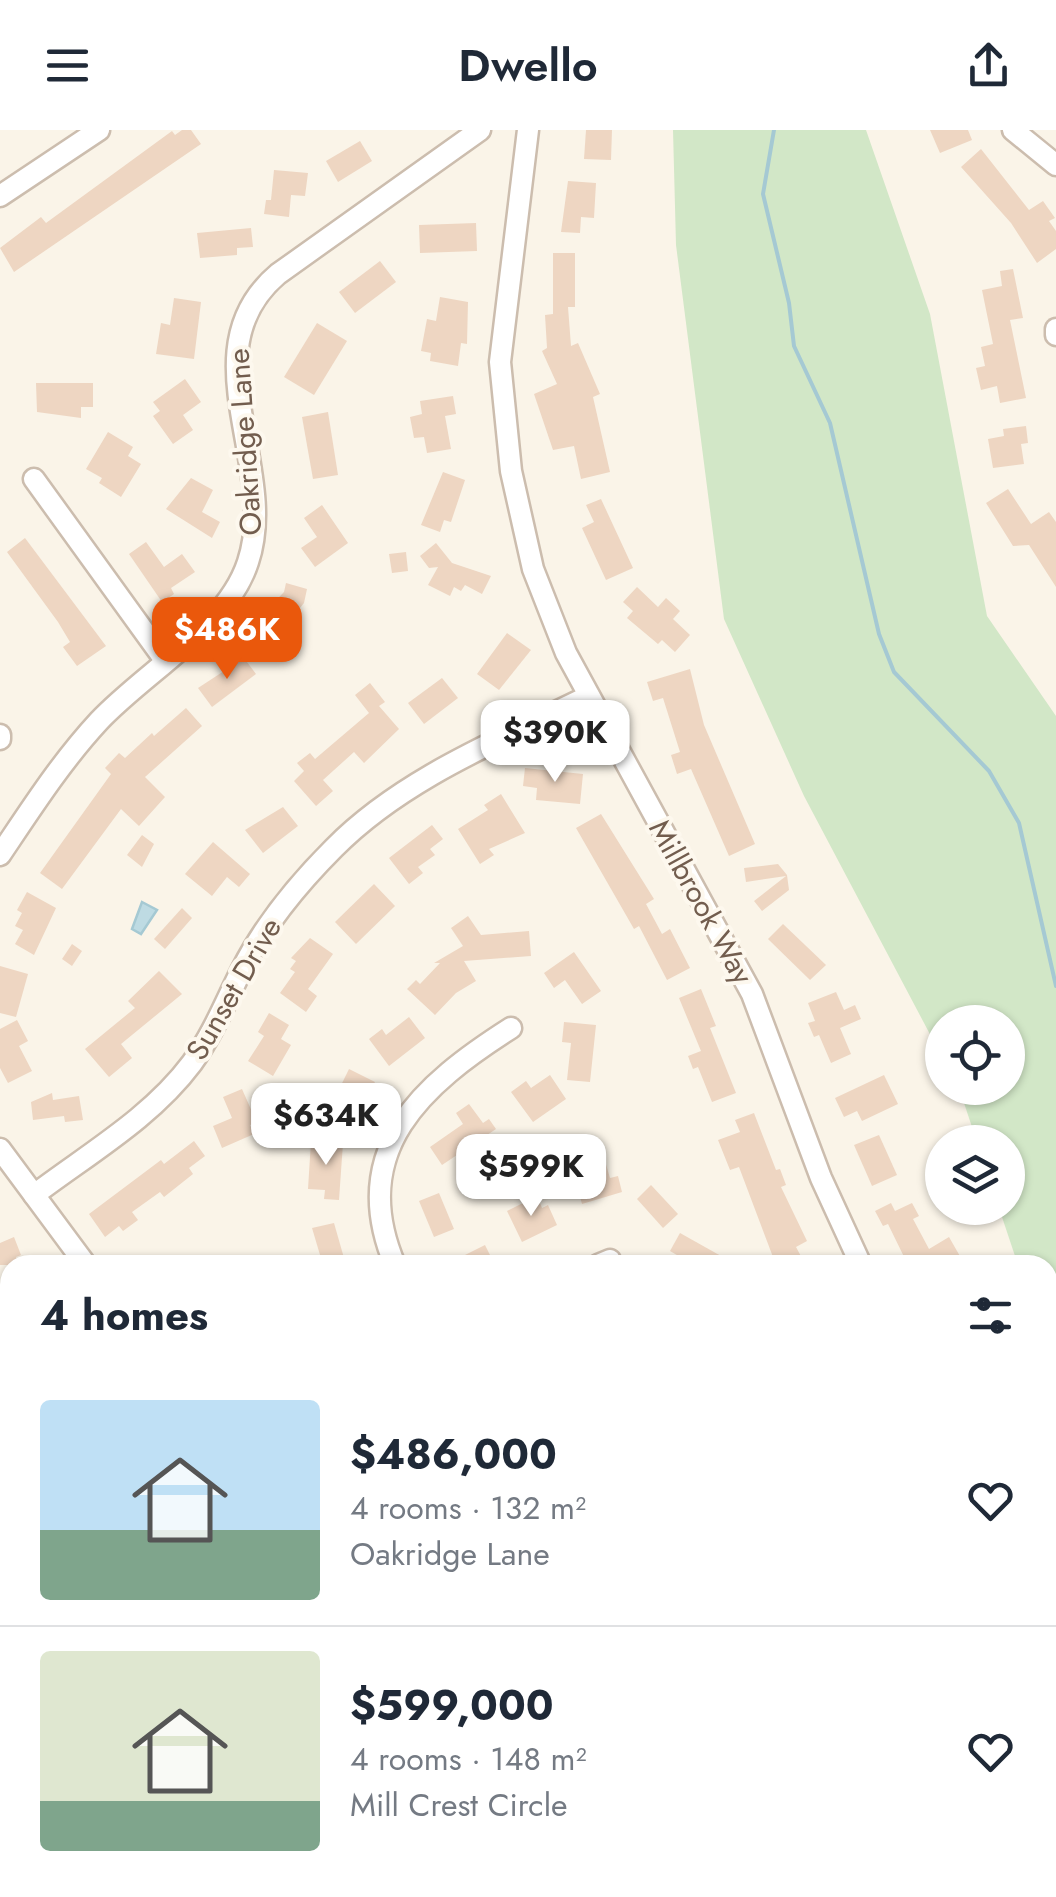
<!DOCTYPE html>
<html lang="en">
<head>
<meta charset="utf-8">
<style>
	:root { --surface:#fff; --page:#f6f6f7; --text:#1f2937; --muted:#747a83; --line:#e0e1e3; --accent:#ea580c }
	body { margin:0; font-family:Jost,sans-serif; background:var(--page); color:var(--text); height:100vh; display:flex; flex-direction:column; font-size:38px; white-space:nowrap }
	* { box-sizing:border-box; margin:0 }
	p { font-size:32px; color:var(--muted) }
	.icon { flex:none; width:55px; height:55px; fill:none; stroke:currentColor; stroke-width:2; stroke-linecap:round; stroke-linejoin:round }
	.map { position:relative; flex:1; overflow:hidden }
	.drawer { position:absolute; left:0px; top:1125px; width:1058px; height:642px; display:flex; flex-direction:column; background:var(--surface); border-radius:30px 30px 0 0; box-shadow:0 2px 8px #0004 }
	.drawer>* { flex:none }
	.fabs { position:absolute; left:925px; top:875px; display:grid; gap:20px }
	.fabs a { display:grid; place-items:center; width:100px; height:100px; border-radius:50%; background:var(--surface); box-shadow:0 2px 8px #0004; font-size:50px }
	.price { position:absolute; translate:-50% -85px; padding:0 22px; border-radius:20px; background:#fff; color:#222; font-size:32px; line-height:65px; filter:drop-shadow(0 2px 5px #0008) }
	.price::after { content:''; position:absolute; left:50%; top:60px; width:30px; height:22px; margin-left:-15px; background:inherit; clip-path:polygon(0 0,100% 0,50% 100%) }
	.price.active { background:var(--accent); color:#fff }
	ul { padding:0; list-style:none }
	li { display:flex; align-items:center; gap:30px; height:250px; padding:0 40px }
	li+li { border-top:2px solid var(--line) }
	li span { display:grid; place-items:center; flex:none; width:280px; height:200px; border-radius:10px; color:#555 }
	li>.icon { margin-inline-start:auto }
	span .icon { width:120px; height:120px; fill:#fffc; stroke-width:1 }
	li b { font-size:42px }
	h2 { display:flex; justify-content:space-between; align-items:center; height:120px; padding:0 40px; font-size:42px }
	header { display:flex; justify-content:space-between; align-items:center; height:130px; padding:0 40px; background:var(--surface); font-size:45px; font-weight:600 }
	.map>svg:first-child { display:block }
	.green { fill:#d2e7c7 }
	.water { fill:#bedbe3; stroke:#a5c9d3; stroke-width:2.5 }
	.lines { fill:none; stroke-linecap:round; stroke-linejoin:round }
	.stream { stroke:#a5c9d3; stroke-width:4 }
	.building { fill:#eed6c2 }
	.minor-casing { stroke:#ccbdae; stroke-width:25 }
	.minor { stroke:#fff; stroke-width:20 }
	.labels { text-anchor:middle; stroke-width:8; stroke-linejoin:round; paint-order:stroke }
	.street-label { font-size:30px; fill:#725d4e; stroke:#fdf8ee }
</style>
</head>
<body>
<header><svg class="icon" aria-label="menu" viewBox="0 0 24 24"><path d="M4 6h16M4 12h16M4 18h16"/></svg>Dwello<svg class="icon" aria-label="share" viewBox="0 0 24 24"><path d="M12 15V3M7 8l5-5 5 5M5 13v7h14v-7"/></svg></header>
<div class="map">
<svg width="1056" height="1767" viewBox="0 0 1056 1767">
	<rect width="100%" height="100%" fill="#faf4e8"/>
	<!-- green -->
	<polygon class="green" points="673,0 866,0 930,184 987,486 1056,586 1056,1207 1048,1207 1048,1135 1018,1135 999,1078 1008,1078 1008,1012 977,1012 959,958 1008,958 1008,892 942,892 942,927 804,666 724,489 676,115"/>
	<!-- water -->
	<polygon class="water" points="142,772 157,780 141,804 132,799"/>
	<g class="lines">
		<!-- stream -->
		<polyline class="stream" points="774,0 763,64 789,173 794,216 830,293 879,504 894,542 989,641 1019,693 1056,856"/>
	</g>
	<!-- building -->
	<g class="building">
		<polygon points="182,0 191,0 201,14 14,142 0,118 41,87 46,93 172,1 175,5"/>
		<polygon points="586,0 612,0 611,30 584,29"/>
		<polygon points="930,0 968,0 972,10 940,23"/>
		<polygon points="360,11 372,31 338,52 326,31"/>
		<polygon points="981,19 1029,80 1043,71 1055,88 1049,91 1056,101 1056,119 1037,133 1011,93 961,37"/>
		<polygon points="274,40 308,43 305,66 291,65 289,87 264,84 266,70 271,70"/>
		<polygon points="568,51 596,53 594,88 581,87 580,103 561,102"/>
		<polygon points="476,93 477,121 420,123 419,95"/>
		<polygon points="251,98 253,117 237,118 237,125 200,128 197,103"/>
		<polygon points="553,123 575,123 575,177 568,177 571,216 578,213 600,264 593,267 610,342 581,349 574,316 553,320 534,264 557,254 542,221 547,218 545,185 553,184"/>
		<polygon points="380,131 396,152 355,183 339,162"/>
		<polygon points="1013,139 1023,188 1010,190 1026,268 1000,273 997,256 981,260 976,238 985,236 981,217 993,214 982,160 1002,156 1000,141"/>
		<polygon points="440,167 468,172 467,214 461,213 458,236 430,231 431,223 421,221 427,189 436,191"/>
		<polygon points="174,168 201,172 194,229 156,224 161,193 170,195"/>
		<polygon points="317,193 347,211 314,265 284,247"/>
		<polygon points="185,249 201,272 183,285 193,300 173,314 153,286 160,281 153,272"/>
		<polygon points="36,253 93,253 93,277 81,277 81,288 37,282"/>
		<polygon points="453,266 456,284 445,286 451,319 427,323 424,307 414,308 410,287 422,284 420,271"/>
		<polygon points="328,282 338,345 313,349 302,287"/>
		<polygon points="1026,296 1028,313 1021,314 1024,334 993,338 988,309 1004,306 1003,299"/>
		<polygon points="108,302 133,317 128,326 141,334 121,367 99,353 102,348 86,339"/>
		<polygon points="443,342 465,350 451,392 444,390 440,402 421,395"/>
		<polygon points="191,348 213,360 202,382 220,392 212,408 166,379"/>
		<polygon points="1008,359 1031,394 1049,382 1056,392 1056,457 1029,415 1013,416 986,373"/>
		<polygon points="601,369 633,438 606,450 582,398 594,392 586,375"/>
		<polygon points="322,375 348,413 315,437 301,418 317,407 304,388"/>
		<polygon points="25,408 106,516 77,536 63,517 70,512 58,492 7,422"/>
		<polygon points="146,412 164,437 182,424 195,442 171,458 174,464 162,472 129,424"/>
		<polygon points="436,413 452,433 491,446 482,464 465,455 461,461 454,457 450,466 428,455 438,437 429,438 420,426"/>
		<polygon points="406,422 408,441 392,443 389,424"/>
		<polygon points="286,453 307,459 304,473 270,515 250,497 284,462"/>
		<polygon points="637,457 658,477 666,468 680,481 673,489 690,505 675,522 662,510 658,514 627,488 633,481 623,472"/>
		<polygon points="507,503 531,520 499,560 477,544"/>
		<polygon points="244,528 256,544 212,577 198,558"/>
		<polygon points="690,539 704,595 755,714 729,726 691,639 677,644 671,625 680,622 663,568 653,571 647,552"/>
		<polygon points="442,548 458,568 424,594 408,573"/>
		<polygon points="370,553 385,572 379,576 399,599 364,633 354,622 323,650 333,661 316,676 294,651 304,641 297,633 310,623 315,629 369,583 355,565"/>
		<polygon points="186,578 202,596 145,647 165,667 139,696 121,679 62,759 40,743 111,644 105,638 119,623 125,628 152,603 154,606"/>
		<polygon points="525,638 583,644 580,674 536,670 537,658 523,656"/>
		<polygon points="501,664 525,703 489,719 494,725 480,734 458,699 488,680 484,675"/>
		<polygon points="283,677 298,696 263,723 245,700"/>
		<polygon points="601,684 654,769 646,774 662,804 670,799 690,838 667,850 639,796 634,799 576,698"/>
		<polygon points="432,695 443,709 430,719 435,725 418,737 423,743 409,754 389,728"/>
		<polygon points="142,705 154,714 142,737 127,725"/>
		<polygon points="213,712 250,744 239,757 227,747 212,766 185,744"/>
		<polygon points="778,734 787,745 789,760 762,781 754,771 786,746 746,752 744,738"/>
		<polygon points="374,754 395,776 356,814 335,792"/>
		<polygon points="27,762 56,778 34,825 15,814 23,800 15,796 22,783 17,780"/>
		<polygon points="182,778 192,788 165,819 154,809"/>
		<polygon points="468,786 481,805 529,801 531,826 464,831 476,851 456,863 435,885 407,859 416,850 420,854 440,833 434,833 463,816 451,798"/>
		<polygon points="783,794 826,835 810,850 768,809"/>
		<polygon points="310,808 333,824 308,859 317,866 306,882 280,863 295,842 290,839 296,831 291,828"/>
		<polygon points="72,814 82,821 72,836 62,829"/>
		<polygon points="574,822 601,861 582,874 565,850 554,858 544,843"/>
		<polygon points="0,836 28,844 16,887 0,883"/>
		<polygon points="159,841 182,864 121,914 132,928 109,947 85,919 135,878 128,871"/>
		<polygon points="701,859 716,896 710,898 736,963 712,972 698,937 693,939 688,926 701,921 679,868"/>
		<polygon points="836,862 844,880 855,875 861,889 840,898 851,924 831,933 819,905 814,907 808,893 815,891 808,873"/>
		<polygon points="269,883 289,895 281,909 291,915 273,946 248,931 264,906 258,902"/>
		<polygon points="409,887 425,908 389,936 369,909 382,899 386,905"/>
		<polygon points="17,890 28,911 19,916 32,941 8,953 0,938 0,899"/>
		<polygon points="564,892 596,895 590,952 567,950 571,913 562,912"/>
		<polygon points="349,939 375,952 348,1000 325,988"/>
		<polygon points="550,945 566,969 533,992 511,962 526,951 531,958"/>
		<polygon points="884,945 898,974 862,991 857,981 844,987 835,968"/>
		<polygon points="242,959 257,993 250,995 254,1004 222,1018 213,996 232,988 223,967"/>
		<polygon points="52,963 53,970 79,966 83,990 65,992 64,986 33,990 31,972"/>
		<polygon points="469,974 483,993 489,989 496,999 442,1035 430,1017 463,994 456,983"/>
		<polygon points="754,983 776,1040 780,1039 786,1055 781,1057 807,1111 796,1117 803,1130 795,1135 776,1135 739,1037 730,1040 718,1010 740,1002 735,990"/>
		<polygon points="879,1005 897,1045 872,1056 854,1015"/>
		<polygon points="194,1011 205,1026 189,1038 193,1044 164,1067 160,1062 132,1082 138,1090 123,1101 119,1096 105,1107 89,1084 161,1030 164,1034"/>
		<polygon points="311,1011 343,1013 339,1070 324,1069 325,1060 308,1059"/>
		<polygon points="605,1031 610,1048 618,1046 622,1062 582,1074 574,1045 582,1043 581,1038"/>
		<polygon points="651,1055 678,1084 663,1098 637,1069"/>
		<polygon points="439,1063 454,1099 434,1107 419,1071"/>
		<polygon points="537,1066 542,1078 548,1075 557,1095 522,1112 507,1081"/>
		<polygon points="891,1073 895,1081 912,1073 919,1086 913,1089 929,1119 949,1107 965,1135 908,1135 888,1094 883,1096 875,1081"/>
		<polygon points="334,1093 346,1135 323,1135 312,1098"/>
		<polygon points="680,1103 737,1135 694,1135 670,1121"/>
		<polygon points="14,1107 21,1125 16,1127 19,1135 0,1135 0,1113"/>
		<polygon points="485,1115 495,1135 445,1135"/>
	</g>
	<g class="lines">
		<!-- minor casing -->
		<g class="minor-casing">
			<g id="minor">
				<polyline points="528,0 500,232 511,341 533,439 566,523 752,864 821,1048 861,1135"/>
				<polyline points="1013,0 1056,35"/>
				<polyline points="0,66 99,0"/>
				<polyline points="1056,199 1056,205"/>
				<polyline points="34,349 164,529"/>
				<polyline points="0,605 0,609"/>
				<path d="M 0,725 C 31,679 61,632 99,591 C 146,541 227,497 248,432 C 280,337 187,221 278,144 L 480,0"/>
				<polyline points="0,1019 86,1135"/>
				<path d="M 34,1065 C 88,1024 151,988 192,933 C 213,904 226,871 242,839 C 265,794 299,753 334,718 C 403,648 502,609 589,566"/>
				<path d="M 395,1135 C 346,1020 423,954 511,898"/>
				<polyline points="598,1135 610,1130"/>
				<polyline points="1048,1345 1056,1343"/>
				<polyline points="0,1436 10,1435"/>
				<polyline points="0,1727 10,1728"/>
				<polyline points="1048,1745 1056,1727"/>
				<polyline points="202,1758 209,1767"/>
				<polyline points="391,1758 410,1767"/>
				<polyline points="718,1758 722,1767"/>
				<polyline points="278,1767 298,1758"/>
				<polyline points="621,1767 636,1758"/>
				<polyline points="1037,1767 1042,1758"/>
			</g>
		</g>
		<!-- minor -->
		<use href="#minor" class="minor"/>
	</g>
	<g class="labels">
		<!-- street labels -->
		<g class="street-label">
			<text transform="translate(245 312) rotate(-94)" y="10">Oakridge Lane</text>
			<text transform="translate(701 772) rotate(61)" y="10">Millbrook Way</text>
			<text transform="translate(234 859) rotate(-60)" y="10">Sunset Drive</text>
		</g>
	</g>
</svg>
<div class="fabs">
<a><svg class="icon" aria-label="locate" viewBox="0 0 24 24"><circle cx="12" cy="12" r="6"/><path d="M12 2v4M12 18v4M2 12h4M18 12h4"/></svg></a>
<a><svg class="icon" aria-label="layers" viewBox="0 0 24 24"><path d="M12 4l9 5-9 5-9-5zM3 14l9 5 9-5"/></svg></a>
</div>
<b class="price active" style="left:227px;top:552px">$486K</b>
<b class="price" style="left:555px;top:655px">$390K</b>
<b class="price" style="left:326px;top:1038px">$634K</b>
<b class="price" style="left:531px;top:1089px">$599K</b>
<section class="drawer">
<h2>4 homes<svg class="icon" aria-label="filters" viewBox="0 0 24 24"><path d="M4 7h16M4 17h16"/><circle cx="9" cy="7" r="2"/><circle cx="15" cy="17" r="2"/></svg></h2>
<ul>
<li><span style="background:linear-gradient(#bfe0f5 65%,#7fa58c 0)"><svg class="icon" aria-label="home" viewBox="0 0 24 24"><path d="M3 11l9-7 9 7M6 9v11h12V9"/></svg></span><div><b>$486,000</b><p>4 rooms · 132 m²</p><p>Oakridge Lane</p></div><svg class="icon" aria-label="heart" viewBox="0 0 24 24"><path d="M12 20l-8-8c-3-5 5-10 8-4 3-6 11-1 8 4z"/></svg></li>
<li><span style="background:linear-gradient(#dfe7d0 75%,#7fa58c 0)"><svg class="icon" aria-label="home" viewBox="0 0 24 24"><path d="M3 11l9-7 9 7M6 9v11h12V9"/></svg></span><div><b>$599,000</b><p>4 rooms · 148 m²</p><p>Mill Crest Circle</p></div><svg class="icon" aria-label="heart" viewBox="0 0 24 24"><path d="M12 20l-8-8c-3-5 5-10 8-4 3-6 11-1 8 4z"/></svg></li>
</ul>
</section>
</div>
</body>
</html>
